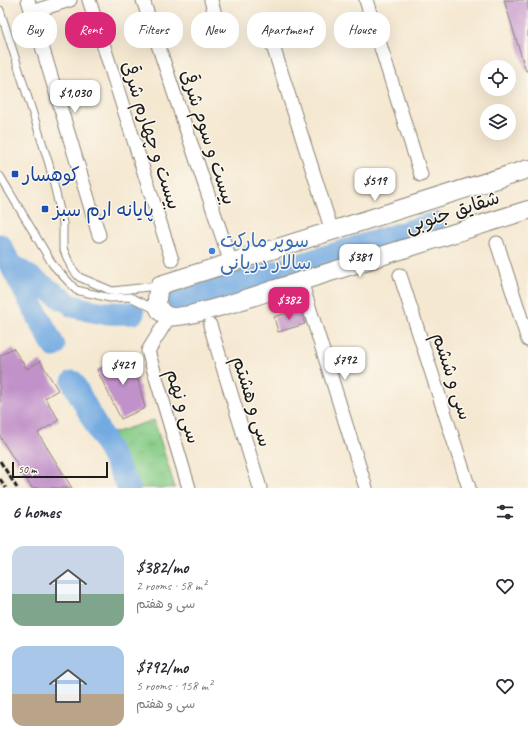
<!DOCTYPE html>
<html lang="en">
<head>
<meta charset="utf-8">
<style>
	:root { --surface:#fff; --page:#f7f7f7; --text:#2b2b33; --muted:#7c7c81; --accent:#db2777 }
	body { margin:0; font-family:Caveat,"Playpen Sans Arabic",sans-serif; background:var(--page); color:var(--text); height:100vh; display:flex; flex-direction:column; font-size:15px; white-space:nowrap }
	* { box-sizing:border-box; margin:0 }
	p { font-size:13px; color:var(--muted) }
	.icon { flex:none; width:22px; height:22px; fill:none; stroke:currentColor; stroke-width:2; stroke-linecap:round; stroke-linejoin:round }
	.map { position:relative; height:488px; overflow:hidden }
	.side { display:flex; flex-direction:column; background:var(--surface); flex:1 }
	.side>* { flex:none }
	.hud { position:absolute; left:12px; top:12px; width:504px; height:36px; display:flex; gap:8px }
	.tools { position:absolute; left:480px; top:60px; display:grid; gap:8px }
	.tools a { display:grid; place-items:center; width:36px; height:36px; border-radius:50%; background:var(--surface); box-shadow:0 4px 16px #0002; font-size:20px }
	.scale { position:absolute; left:12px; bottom:10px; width:96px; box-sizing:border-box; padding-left:4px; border:2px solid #1c1c1c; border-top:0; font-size:11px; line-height:14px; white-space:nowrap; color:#1c1c1c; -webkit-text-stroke:3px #fbf7ec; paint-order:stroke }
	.price { position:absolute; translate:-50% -34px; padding:0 9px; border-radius:8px; background:#fff; color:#222; font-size:13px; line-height:26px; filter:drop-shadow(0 1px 2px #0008) }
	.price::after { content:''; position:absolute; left:50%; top:24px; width:12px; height:9px; margin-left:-6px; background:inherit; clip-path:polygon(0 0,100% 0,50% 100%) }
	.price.selected { background:var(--accent); color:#fff }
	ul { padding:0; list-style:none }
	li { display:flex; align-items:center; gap:12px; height:100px; padding:0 12px }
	li span { display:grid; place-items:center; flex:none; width:112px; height:80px; border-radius:12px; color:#555 }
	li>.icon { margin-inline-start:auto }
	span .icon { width:48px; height:48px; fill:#fffc; stroke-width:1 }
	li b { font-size:17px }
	h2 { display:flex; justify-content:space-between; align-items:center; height:48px; padding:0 12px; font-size:17px }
	.chip { padding:0 14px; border-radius:16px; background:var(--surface); box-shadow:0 4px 16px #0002; font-size:14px; line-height:36px }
	.chip.selected { background:var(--accent); color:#fff }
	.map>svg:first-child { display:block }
	.grass { fill:url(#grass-tufts); stroke:#517452 }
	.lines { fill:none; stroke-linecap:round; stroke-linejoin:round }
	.river { stroke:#73aae2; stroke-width:23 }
	.building { fill:#c191c9 }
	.service-casing { stroke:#888276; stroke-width:9 }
	.minor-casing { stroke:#888276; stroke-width:15 }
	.secondary-casing { stroke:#888276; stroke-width:20 }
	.service { stroke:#fff; stroke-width:7 }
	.minor { stroke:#fff; stroke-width:13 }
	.secondary { stroke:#fff; stroke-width:18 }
	.rail { stroke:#1c1c1c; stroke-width:3; stroke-dasharray:6 3; stroke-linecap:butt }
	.transit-dot { fill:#1a4fb4; stroke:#fbf7ec; stroke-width:1.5 }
	.shop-dot { fill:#3f7fe0; stroke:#fbf7ec; stroke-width:1.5 }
	.labels { text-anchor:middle; stroke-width:3; stroke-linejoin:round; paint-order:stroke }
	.street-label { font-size:19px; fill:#1c1c1c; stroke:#fbf7ec }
	.transit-label { font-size:19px; fill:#164399; stroke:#fbf7ec; text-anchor:start }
	.shop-label { font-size:19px; fill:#366cbe; stroke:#fbf7ec; text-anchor:start }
</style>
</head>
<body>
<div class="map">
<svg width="528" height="488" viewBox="0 0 528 488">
	<defs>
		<pattern id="grass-tufts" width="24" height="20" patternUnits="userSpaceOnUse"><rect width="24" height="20" fill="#86cc87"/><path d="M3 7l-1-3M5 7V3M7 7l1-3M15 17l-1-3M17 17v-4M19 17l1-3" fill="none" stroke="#73af74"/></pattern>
	</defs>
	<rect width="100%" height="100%" fill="#fbf7ec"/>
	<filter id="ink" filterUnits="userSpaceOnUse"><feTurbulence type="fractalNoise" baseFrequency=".025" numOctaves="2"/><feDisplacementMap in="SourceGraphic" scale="8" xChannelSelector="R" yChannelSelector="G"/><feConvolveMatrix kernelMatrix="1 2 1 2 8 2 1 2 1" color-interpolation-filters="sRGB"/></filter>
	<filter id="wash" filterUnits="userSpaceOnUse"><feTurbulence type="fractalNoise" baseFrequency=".012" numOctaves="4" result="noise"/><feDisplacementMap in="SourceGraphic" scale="16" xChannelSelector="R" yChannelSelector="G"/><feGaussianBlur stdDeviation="0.9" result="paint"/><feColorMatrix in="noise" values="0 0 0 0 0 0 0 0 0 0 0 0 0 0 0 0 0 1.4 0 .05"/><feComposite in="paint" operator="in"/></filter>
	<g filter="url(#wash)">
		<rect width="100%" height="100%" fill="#f5e8d1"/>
		<!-- grass -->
		<polygon class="grass" points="154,420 175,488 138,488 110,434"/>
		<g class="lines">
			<!-- river -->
			<g class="river">
				<polyline points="0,245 54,346"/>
				<polyline points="12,265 64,300"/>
				<polyline points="178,302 435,223"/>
				<path d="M 73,306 C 97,313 108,314 133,313"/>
				<polyline points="73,382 129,488"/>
			</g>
		</g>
		<g id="blocks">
			<!-- building -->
			<g class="building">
				<polygon points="504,0 528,0 528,71 526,71"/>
				<polygon points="300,309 305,324 278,332 274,317"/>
				<polygon points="13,348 27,369 40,361 58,390 45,398 59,420 38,433 72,488 32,488 0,437 0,356"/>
				<polygon points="131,354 145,408 121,419 97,370"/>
			</g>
		</g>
	</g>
	<g filter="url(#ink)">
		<use href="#blocks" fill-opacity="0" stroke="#888276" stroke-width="1"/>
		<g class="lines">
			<!-- service casing -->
			<g class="service-casing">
				<g id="service">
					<polyline points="0,10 49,164 63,223 63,248 71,267 79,277 112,291 158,286"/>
					<polyline points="0,176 53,265 76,290 110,298 130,297 157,310"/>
				</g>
			</g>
			<!-- minor casing -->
			<g class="minor-casing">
				<g id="minor">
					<polyline points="28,0 99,235"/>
					<polyline points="89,0 172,260"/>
					<polyline points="143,0 231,263"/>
					<polyline points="211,0 217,22"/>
					<polyline points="366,0 421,175"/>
					<polyline points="31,12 70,0"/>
					<polyline points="265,21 332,231"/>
					<polyline points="497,243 528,340"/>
					<polyline points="400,275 469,488"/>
					<polyline points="301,281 366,488"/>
					<polyline points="169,317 148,351 189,488"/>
					<polyline points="210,325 260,488"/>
				</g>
			</g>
			<!-- secondary casing -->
			<g class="secondary-casing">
				<path id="secondary" d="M 528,169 L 160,285 C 156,296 154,311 168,316 C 182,321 261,294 279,288 C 362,262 445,236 528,210"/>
			</g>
			<!-- service -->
			<use href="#service" class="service"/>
			<!-- minor -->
			<use href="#minor" class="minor"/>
			<!-- secondary -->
			<use href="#secondary" class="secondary"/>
			<!-- rail -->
			<g class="rail">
				<polyline points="0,461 17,488"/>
				<polyline points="0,479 6,488"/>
			</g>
		</g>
	</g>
	<!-- markers -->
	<g class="transit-dot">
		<rect x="11" y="170" width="8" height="8" rx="2"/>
		<rect x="41" y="205" width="8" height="8" rx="2"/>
	</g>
	<circle class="shop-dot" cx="212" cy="251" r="4"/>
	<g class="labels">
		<!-- street labels -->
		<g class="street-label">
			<text transform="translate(152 135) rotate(72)" y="7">بیست و چهارم شرقی</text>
			<text transform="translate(209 137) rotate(72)" y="7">بیست و سوم شرقی</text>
			<text transform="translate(452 211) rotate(-18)" y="7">شقایق جنوبی</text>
			<text transform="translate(453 376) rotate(72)" y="7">سی و ششم</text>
			<text transform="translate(253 401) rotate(73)" y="7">سی و هشتم</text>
			<text transform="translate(184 406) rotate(73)" y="7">سی و نهم</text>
		</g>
		<!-- transit labels -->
		<g class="transit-label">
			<text x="23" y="181">کوهسار</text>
			<text x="53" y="216">پایانه ارم سبز</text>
		</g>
		<!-- shop labels -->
		<g class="shop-label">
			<text x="220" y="247">سوپر مارکت<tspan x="220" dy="22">سالار دریانی</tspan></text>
		</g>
	</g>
</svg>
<div class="tools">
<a><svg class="icon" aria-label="locate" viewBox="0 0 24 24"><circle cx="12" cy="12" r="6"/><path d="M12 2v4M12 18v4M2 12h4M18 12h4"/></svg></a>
<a><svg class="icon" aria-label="layers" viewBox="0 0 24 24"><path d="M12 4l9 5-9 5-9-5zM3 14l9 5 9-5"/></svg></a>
</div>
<div class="scale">50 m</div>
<b class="price" style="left:75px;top:114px">$1,030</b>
<b class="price" style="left:375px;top:202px">$519</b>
<b class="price" style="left:360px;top:278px">$381</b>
<b class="price selected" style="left:289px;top:321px">$382</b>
<b class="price" style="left:345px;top:381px">$792</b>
<b class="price" style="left:123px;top:386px">$421</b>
<div class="hud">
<a class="chip">Buy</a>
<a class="chip selected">Rent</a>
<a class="chip">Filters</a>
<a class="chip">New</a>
<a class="chip">Apartment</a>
<a class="chip">House</a>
</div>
</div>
<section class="side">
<h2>6 homes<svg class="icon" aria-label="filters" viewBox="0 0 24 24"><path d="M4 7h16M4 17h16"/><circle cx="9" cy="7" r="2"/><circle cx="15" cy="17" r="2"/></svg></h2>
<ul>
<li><span style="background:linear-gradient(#c9d6e8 60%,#7fa58c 0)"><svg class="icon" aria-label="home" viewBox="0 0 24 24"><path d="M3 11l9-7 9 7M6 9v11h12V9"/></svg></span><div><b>$382/mo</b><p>2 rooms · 58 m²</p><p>سی و هفتم</p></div><svg class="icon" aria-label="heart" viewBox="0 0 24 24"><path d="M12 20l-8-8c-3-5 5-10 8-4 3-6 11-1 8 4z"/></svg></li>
<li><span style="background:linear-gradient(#a9c7e8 60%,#b9a48a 0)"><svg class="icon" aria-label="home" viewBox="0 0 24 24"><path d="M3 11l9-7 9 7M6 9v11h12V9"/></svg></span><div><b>$792/mo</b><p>5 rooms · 158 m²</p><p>سی و هفتم</p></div><svg class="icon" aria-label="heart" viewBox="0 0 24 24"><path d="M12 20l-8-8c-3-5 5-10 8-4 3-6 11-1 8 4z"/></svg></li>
</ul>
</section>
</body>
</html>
